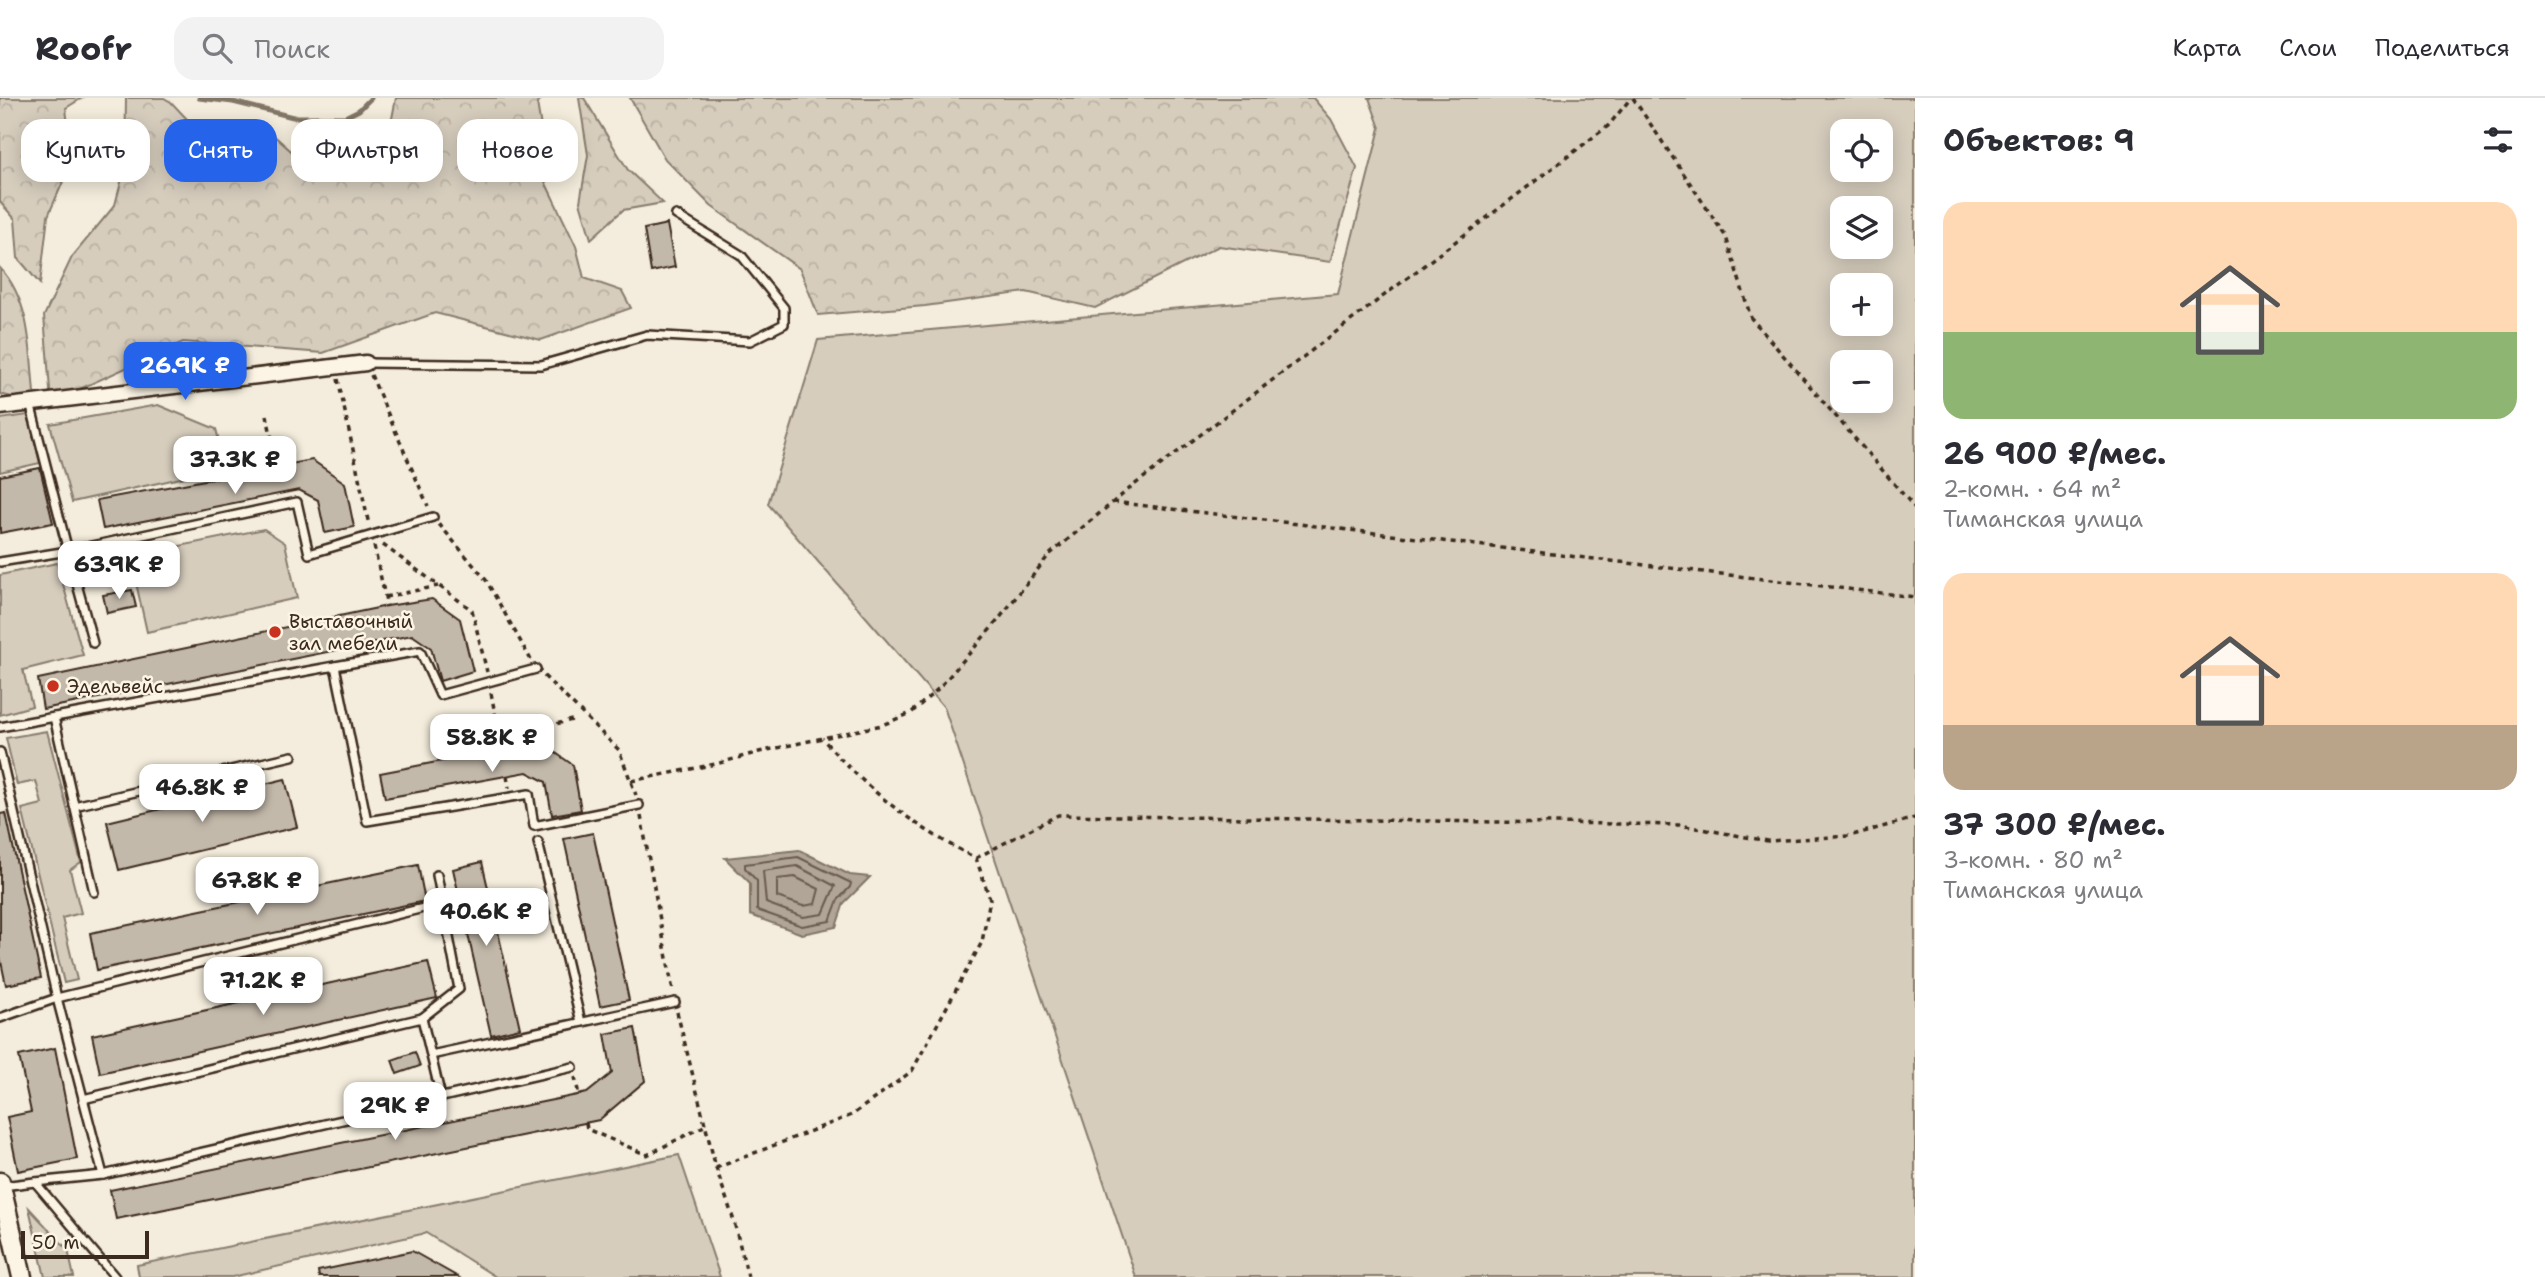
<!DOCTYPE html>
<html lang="ru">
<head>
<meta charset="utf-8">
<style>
	:root { --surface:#fff; --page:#f2f2f3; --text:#2b2b33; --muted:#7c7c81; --line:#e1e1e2; --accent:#2563eb }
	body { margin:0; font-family:"Shantell Sans",sans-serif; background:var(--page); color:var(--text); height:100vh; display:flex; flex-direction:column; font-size:26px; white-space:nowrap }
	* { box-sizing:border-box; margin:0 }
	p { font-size:23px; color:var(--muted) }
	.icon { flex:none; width:38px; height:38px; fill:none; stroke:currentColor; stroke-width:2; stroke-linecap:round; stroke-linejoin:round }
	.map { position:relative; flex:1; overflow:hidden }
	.sheet { display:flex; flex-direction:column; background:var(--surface); width:630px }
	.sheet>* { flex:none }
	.hud { position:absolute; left:21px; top:21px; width:665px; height:63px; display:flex; gap:14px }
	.tools { position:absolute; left:1830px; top:21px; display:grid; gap:14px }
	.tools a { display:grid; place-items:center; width:63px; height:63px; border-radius:14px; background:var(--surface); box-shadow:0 4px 18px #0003; font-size:35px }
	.scale { position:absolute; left:21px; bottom:18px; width:128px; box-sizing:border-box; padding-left:7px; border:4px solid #3b2a1e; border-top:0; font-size:19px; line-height:24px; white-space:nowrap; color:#3b2a1e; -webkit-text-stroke:5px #fcf5e5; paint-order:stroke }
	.price { position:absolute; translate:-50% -60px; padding:0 16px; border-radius:14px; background:#fff; color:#222; font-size:23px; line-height:46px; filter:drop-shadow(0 2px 4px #0008) }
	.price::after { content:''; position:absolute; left:50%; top:42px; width:21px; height:16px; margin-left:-10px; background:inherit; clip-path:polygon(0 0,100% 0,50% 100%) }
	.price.on { background:var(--accent); color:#fff }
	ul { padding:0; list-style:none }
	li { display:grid; align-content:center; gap:14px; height:371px; padding:0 28px }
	li span { display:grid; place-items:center; height:217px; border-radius:21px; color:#555 }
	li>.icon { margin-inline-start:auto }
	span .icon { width:126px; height:126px; fill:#fffc; stroke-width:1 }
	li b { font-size:30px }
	h2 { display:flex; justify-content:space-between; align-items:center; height:84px; padding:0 28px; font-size:30px }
	.chip { padding:0 24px; border-radius:21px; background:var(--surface); box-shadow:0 4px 18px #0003; font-size:24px; line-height:63px }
	.chip.on { background:var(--accent); color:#fff }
	header { display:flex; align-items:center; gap:42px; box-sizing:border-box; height:98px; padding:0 35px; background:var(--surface); border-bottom:2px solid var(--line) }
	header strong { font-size:33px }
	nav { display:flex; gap:38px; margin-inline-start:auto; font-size:24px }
	.search { width:490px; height:63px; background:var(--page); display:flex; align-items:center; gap:18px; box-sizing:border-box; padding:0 24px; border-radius:21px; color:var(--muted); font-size:26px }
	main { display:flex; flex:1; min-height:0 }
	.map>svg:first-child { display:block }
	.green { fill:#d6cdbd; stroke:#887c6e; stroke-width:2; fill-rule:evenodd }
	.forest { fill:url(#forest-crowns); stroke:#887c6e; stroke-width:2 }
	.water { fill:#b0a596; stroke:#817466; stroke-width:2 }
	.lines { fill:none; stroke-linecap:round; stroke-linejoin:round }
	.shore { stroke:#6a5b4e; stroke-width:2 }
	.stream { stroke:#817466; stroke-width:5 }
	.building { fill:#c3b9aa; stroke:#3b2a1e; stroke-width:2 }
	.service-casing { stroke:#3b2a1e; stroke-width:12 }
	.minor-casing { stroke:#3b2a1e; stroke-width:19 }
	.tertiary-casing { stroke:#3b2a1e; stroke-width:23 }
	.path { stroke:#3b2a1e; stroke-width:3.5; stroke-dasharray:5 5; stroke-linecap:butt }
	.service { stroke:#fcf5e5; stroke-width:7 }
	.minor { stroke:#fcf5e5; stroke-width:14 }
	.tertiary { stroke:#fcf5e5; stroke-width:18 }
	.poi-dot { fill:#c8321e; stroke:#fcf5e5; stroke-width:2.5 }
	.labels { text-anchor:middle; stroke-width:5; stroke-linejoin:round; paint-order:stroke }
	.poi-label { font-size:19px; fill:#3b2a1e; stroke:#fcf5e5; text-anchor:start }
</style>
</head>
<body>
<header>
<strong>Roofr</strong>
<div class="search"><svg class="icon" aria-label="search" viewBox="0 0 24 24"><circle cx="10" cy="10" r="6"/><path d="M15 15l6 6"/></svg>Поиск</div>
<nav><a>Карта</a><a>Слои</a><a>Поделиться</a></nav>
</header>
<main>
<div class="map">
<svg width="1915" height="1179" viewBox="0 0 1915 1179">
	<defs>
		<pattern id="forest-crowns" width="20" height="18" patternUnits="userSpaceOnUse" patternTransform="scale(1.75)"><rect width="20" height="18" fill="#d6cdbd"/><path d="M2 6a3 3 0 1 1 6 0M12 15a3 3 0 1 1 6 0" fill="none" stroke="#b9b0a2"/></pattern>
	</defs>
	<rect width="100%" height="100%" fill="#f4eddd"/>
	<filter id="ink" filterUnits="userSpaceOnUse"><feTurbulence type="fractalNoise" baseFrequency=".0143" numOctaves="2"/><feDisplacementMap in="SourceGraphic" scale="14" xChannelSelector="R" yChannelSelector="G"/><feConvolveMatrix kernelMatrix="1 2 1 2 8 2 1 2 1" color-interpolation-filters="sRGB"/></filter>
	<g filter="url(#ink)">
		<!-- green -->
		<g class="green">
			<path d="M 1369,0 L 1915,0 L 1915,1179 L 1136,1179 L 944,609 L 768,406 L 818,242 L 1338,196 L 1380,30 ZM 1843,33 L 1881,33 L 1881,72 L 1843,72 ZM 1843,110 L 1881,110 L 1881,149 L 1843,149 ZM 1881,187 L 1881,226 L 1843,226 L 1843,187 ZM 1881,264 L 1881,303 L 1843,303 L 1843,264 Z"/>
			<polygon points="158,307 216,331 226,370 72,404 50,326"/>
			<polygon points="28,317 40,365 0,374 0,321"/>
			<polygon points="264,431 285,445 297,500 147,534 130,458"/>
			<polygon points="57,465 83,557 23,572 32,608 0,617 0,477"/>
			<polygon points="47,633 81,764 70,772 81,815 62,820 77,882 64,885 22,711 42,706 36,683 17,687 6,640"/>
			<polygon points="679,1057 720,1179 496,1179 426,1135 232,1179 139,1179 137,1167"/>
			<polygon points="29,1110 68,1152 74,1179 45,1179"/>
		</g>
		<!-- forest -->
		<g class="forest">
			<polygon points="0,0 82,0 66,10 72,63 48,118 40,186 18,160 15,121 0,104"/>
			<polygon points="126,0 164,0 171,4 221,57 261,26 299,60 349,32 388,41 396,0 543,0 537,5 541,29 540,73 576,148 584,180 622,193 631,210 541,242 435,215 323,255 183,244 51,304 44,218 72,159 115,107 125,69"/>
			<polygon points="579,0 584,0 628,72 663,105 623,112 591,141 580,104 588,57"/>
			<polygon points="630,0 1313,0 1331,21 1357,70 1330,164 1219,148 1095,210 1026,194 925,208 818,217 800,171 711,108 665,61"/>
			<path d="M 0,170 C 33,205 30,261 35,305 L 0,296 Z"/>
		</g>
		<!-- water -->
		<polygon class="water" points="799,752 850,777 870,779 844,805 836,829 802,836 750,817 750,785 725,760"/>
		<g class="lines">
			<!-- shore -->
			<g class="shore">
				<polygon points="798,759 851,785 850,789 838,802 830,823 802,828 757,812 757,783 745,770 745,766"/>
				<polygon points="797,768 835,788 823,816 803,819 766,805 763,773"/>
				<polygon points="795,779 819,791 815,806 803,808 777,799 777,781"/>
			</g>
			<!-- stream -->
			<polyline class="stream" points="199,0 233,4 293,19 345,19 359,12 371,0"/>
		</g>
		<!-- building -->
		<g class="building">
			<polygon points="667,126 675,169 651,174 644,131"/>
			<polygon points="312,362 345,385 354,429 325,435 318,402 299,392 103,431 97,402"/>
			<polygon points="40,370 53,425 0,435 0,378"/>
			<polygon points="132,492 136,509 107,515 103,497"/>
			<polygon points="432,501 460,521 473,573 440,583 431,550 412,537 43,611 38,581 387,508"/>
			<polygon points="540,644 573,667 581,712 552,717 546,684 527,674 385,700 380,675"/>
			<polygon points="285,681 297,729 119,772 107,724"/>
			<polygon points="6,715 41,880 6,887 0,859 0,716"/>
			<polygon points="593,735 629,902 600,908 564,741"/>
			<polygon points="482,764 520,930 491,937 453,771"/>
			<polygon points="418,767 425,803 97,872 90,835"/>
			<polygon points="428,864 437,900 100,975 92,937"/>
			<polygon points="635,930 645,983 599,1022 116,1121 110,1092 587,995 612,975 605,936"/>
			<polygon points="55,950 77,1061 18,1073 7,1019 31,1014 19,958"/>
			<polygon points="415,954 420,968 397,976 392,962"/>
			<polygon points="412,1153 458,1179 319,1179 318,1173"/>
		</g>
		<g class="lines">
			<!-- service casing -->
			<g class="service-casing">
				<g id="service">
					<polyline points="366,265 541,267 647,237 750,243 784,226 784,210 741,157 676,117"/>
					<polyline points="30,305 68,453 297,404 309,456 433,419"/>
					<polyline points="0,464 68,453 93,545"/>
					<polyline points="335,568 420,553 440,597 536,571"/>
					<polyline points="54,619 94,794"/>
					<polyline points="0,629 335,568 367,723 529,696 534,728 639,707"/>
					<polyline points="0,654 57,900 103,1077"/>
					<polyline points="74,708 292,658"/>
					<polyline points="538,744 581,924"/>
					<polyline points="437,777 459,891 422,920 441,999"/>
					<polyline points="0,920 57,900 444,805"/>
					<polyline points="431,957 675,904"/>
					<polyline points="83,1001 422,920"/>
					<polyline points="35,1084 103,1077 573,969"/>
					<polyline points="2,1088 35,1084 115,1179"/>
				</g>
			</g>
			<!-- minor casing -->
			<g class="minor-casing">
				<polyline id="minor" points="0,309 366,265"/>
			</g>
			<!-- tertiary casing -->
			<g class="tertiary-casing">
				<polyline id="tertiary" points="0,1084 22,1179"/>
			</g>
			<!-- path -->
			<g class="path">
				<polyline points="1633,0 1726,139 1751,220 1915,410"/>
				<polyline points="371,277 428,408"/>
				<polyline points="338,281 369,427"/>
				<polyline points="267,317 277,368"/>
				<polyline points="238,367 275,361"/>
				<polyline points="1113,404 1915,499"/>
				<polyline points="439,426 486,482 531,562"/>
				<polyline points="383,447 472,512 487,574"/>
				<polyline points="374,448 387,508"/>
				<polyline points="385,499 438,488"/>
				<polyline points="544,578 619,652 636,697"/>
				<polyline points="491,595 502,652"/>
				<polyline points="499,640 572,622"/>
				<polyline points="507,678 509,690"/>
				<polyline points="631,683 716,666 759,654 882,627 911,615 939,590 995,526 1049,457 1134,387 1608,28 1631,0"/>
				<polyline points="641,718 673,893"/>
				<polyline points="976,760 1058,717 1680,727 1768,743 1849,738 1915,720"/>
				<polyline points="677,914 716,1070 733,1120 748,1179"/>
				<polyline points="575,979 579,997"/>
				<polyline points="586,1025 587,1031 647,1057 706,1027"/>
				<path d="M 716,1070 L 852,1017 L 912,973 L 982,844 L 990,801 L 976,760 C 918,732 864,690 822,640"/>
			</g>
			<!-- service -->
			<use href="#service" class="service"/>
			<!-- minor -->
			<use href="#minor" class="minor"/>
			<!-- tertiary -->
			<use href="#tertiary" class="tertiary"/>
		</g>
	</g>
	<!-- markers -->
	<g class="poi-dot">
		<circle cx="275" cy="534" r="7"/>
		<circle cx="53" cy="588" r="7"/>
	</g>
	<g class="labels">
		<!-- poi labels -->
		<g class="poi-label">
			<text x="289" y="530">Выставочный<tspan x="289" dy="22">зал мебели</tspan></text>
			<text x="67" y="595">Эдельвейс</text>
		</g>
	</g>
</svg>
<div class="tools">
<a><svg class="icon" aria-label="locate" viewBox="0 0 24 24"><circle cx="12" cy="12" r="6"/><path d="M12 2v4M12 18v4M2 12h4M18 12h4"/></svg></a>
<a><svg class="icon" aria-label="layers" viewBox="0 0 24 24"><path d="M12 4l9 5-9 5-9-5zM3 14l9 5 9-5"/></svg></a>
<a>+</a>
<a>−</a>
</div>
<div class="scale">50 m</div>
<b class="price on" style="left:185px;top:304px">26.9K ₽</b>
<b class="price" style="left:235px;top:398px">37.3K ₽</b>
<b class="price" style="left:119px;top:503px">63.9K ₽</b>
<b class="price" style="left:492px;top:676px">58.8K ₽</b>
<b class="price" style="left:202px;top:726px">46.8K ₽</b>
<b class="price" style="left:257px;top:819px">67.8K ₽</b>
<b class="price" style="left:486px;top:850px">40.6K ₽</b>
<b class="price" style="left:263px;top:919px">71.2K ₽</b>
<b class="price" style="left:395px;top:1044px">29K ₽</b>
<div class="hud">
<a class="chip">Купить</a>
<a class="chip on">Снять</a>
<a class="chip">Фильтры</a>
<a class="chip">Новое</a>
</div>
</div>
<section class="sheet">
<h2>Объектов: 9<svg class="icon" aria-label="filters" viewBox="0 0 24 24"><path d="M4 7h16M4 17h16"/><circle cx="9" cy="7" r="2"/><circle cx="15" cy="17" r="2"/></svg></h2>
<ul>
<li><span style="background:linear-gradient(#ffd9b3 60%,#8fb573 0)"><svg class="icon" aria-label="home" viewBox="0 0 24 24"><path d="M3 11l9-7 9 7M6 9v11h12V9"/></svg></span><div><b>26 900 ₽/мес.</b><p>2-комн. · 64 m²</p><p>Тиманская улица</p></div></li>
<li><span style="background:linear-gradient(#ffd9b3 70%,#b9a48a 0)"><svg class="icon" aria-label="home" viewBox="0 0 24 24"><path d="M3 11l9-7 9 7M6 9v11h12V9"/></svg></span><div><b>37 300 ₽/мес.</b><p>3-комн. · 80 m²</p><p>Тиманская улица</p></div></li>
</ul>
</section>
</main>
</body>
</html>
